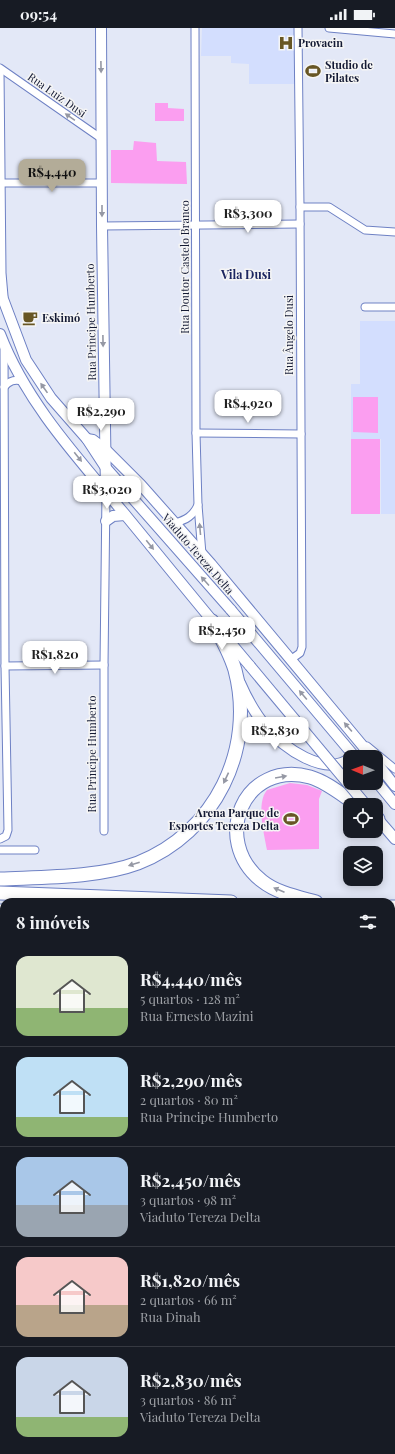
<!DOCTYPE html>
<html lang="pt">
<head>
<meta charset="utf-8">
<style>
	:root { --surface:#171b24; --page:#20242c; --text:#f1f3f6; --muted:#9ea1a6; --line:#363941; --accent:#b3ac98 }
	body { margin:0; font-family:"Playfair Display",serif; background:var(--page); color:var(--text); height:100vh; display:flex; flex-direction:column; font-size:15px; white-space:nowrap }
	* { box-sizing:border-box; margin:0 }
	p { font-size:13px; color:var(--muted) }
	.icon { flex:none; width:22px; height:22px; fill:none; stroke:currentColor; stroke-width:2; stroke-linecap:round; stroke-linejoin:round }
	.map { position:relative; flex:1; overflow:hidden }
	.drawer { position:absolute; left:0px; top:870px; width:395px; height:556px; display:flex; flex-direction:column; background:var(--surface); border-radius:12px 12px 0 0; box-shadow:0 2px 10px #0003 }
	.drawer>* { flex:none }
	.needle { width:26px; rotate:271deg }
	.fabs { position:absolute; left:343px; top:722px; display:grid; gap:8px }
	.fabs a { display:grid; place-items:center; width:40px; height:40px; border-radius:8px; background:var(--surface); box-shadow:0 2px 10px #0003; font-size:20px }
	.price { position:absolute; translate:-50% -34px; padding:0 9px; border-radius:8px; background:#fff; color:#222; font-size:13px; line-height:26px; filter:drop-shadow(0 1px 2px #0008) }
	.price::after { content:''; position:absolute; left:50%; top:24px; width:12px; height:9px; margin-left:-6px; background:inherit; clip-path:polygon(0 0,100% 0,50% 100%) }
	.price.on { background:var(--accent); color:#111 }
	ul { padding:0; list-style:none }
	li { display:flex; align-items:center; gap:12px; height:100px; padding:0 16px }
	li+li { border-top:1px solid var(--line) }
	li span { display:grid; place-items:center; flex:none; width:112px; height:80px; border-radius:12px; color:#555 }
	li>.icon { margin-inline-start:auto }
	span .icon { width:48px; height:48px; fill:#fffc; stroke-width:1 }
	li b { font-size:17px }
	h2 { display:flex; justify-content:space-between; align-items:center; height:48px; padding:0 16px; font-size:17px }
	.status { display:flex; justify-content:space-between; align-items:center; height:28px; padding:0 20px; background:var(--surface); direction:ltr }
	.status svg { height:11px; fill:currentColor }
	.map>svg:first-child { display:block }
	.built { fill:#d3defe }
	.green { fill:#fb9ef0 }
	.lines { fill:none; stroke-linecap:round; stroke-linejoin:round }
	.street-casing { stroke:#6e81c4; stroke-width:9 }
	.secondary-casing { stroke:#6e81c4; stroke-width:12 }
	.highway-casing { stroke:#6e81c4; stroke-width:15 }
	.street { stroke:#fff; stroke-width:7 }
	.secondary { stroke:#fff; stroke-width:10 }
	.highway { stroke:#fff; stroke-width:13 }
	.secondary-bridge-casing { stroke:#6e81c4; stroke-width:12; stroke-linecap:butt }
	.secondary-bridge { stroke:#fff; stroke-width:10 }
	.oneway { fill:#9598a4 }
	.labels { text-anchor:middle; stroke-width:3; stroke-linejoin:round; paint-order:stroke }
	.poi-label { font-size:11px; font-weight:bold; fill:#141a34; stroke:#f5f5f5; text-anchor:start }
	.street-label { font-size:11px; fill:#141a34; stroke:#f5f5f5 }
	.neighbourhood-label { font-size:12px; font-weight:bold; fill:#1c2660; stroke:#f5f5f5 }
</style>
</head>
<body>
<div class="status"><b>09:54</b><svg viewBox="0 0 49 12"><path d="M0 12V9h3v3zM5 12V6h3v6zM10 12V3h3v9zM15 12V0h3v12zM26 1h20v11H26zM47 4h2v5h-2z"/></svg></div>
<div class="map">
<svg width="395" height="1426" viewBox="0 0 395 1426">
	<rect width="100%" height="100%" fill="#e3e8f7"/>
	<!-- built -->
	<g class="built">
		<polygon points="202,0 293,0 295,1 296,56 249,56 249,36 231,35 231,28 201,28"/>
		<polygon points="360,293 395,293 395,486 381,486 381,411 351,411 351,356 360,356"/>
	</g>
	<!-- green -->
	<g class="green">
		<polygon points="155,75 168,75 168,80 184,81 184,93 155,93"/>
		<polygon points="134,113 156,115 157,133 186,134 187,156 111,155 111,122 133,122"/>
		<polygon points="353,369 378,369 378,405 353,404"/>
		<rect x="351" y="411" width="29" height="75"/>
		<path d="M 290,755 L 307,757 L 322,763 L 319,771 L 319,821 L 267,822 C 264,805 256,775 267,762 Z"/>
	</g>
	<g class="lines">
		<!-- street casing -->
		<g class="street-casing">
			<g id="street">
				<polyline points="195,0 196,405 198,477 202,526"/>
				<polyline points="329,0 395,6"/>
				<polyline points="0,40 102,111"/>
				<polyline points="0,43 2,245 4,268"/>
				<polyline points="0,155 102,155"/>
				<polyline points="300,179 329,179 365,202 395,204"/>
				<polyline points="102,198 300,196"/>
				<polyline points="365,279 395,279"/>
				<path d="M 4,359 C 9,353 14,351 22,353"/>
				<polyline points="196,405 301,406"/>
				<path d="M 175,495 C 186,492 193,488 198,477"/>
				<polyline points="290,632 300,625 302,619 300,179 298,0"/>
				<polyline points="5,638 104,637"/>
				<polyline points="367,718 395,741"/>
				<polyline points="104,803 104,637 106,464"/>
				<polyline points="0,811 6,808 8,802 5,638 4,317"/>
				<polyline points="0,822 35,822"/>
				<polyline points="0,1239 4,1239"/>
				<polyline points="0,1328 4,1328"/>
			</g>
		</g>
		<!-- secondary casing -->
		<g class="secondary-casing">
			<g id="secondary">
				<polyline points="101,0 102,198 106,464"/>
				<polyline points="0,263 26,332 51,370 87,411 106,440 231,582"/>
				<path d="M 0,306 C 26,374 77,429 123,484 C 165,535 207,587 250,638"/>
				<polyline points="87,411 93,412 105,421 141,457 211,536 372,729"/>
				<polyline points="106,493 113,488 125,487"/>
				<path d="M 240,655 C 247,671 256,687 267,700 C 282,719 326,750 350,730"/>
				<polyline points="376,734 395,758"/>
				<polyline points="376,753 395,776"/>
				<polyline points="376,789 395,811"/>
				<polyline points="391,983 395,982"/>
				<polyline points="0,1034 4,1032"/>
				<polyline points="53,1426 53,1422"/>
				<polyline points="350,1426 350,1422"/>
			</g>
		</g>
		<!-- highway casing -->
		<g class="highway-casing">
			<g id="highway">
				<polyline points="376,790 378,791"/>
				<path d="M 0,851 C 42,849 98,850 138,835 C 215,805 256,721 235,642 C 230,625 221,609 212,593"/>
				<polyline points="0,865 231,874"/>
				<path d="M 316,874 C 298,869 277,865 262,853 C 210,812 244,731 310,749 C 327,754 342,767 357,777"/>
				<polyline points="391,879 395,879"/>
				<polyline points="0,883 4,883"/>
				<polyline points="391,900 395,900"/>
				<polyline points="0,909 4,909"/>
				<polyline points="391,916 395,916"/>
				<polyline points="0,931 4,931"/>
				<polyline points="391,938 395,938"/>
				<polyline points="391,955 395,957"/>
			</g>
		</g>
		<!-- street -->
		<use href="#street" class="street"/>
		<!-- secondary -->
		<use href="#secondary" class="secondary"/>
		<!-- highway -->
		<use href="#highway" class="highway"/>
		<!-- secondary-bridge casing -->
		<g class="secondary-bridge-casing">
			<g id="secondary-bridge">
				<polyline points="231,582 355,729"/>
				<polyline points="250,638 366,777"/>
			</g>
		</g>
		<!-- secondary-bridge -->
		<use href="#secondary-bridge" class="secondary-bridge"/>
	</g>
	<!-- one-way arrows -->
	<defs><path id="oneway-solid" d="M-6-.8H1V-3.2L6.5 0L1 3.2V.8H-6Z"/></defs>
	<g class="oneway">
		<use href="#oneway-solid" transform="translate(101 39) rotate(89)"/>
		<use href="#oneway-solid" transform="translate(70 89) rotate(-145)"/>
		<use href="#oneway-solid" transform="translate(102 183) rotate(90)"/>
		<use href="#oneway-solid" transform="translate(103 313) rotate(89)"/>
		<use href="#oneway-solid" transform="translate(44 360) rotate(-125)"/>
		<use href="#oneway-solid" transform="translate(78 429) rotate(51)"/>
		<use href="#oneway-solid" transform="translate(200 501) rotate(-95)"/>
		<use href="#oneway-solid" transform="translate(150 517) rotate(51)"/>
		<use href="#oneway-solid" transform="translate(205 553) rotate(-132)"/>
		<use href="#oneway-solid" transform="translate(303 667) rotate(-130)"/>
		<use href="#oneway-solid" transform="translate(348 699) rotate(-131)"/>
		<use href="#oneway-solid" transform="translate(281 749) rotate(-10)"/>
		<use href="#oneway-solid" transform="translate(226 750) rotate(115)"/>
		<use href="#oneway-solid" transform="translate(134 836) rotate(162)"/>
		<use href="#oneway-solid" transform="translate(279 862) rotate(-157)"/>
	</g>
	<!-- icons -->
	<defs>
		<g id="hospital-bare" transform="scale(1.2)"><path d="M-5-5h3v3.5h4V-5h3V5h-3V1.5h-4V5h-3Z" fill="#675624" stroke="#f5f5f5" stroke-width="2.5" paint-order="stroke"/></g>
		<g id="stadium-bare" transform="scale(1.2)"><path d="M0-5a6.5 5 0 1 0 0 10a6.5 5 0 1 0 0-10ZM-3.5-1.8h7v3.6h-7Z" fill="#675624" stroke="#f5f5f5" stroke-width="2.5" paint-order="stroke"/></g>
		<g id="cafe-bare" transform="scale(1.2)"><path d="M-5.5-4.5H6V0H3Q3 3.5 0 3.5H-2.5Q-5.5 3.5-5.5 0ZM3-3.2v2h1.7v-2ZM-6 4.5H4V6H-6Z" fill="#675624" stroke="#f5f5f5" stroke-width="2.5" paint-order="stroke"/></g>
	</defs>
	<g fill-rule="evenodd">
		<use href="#hospital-bare" x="286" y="15"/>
		<use href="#stadium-bare" x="313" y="43"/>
		<use href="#cafe-bare" x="30" y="290"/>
		<use href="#stadium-bare" x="291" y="791"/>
	</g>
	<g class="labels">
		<!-- poi labels -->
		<g class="poi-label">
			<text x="298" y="19">Provacin</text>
			<text x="325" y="41">Studio de<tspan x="325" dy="13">Pilates</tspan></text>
			<text x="42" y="294">Eskimó</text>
			<text x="279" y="789" text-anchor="end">Arena Parque de<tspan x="279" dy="13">Esportes Tereza Delta</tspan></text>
		</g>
		<!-- street labels -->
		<g class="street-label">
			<text transform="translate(57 67) rotate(35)" y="4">Rua Luiz Dusi</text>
			<text transform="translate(185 239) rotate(-90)" y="4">Rua Doutor Castelo Branco</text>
			<text transform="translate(91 294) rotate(-91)" y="4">Rua Principe Humberto</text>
			<text transform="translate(289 307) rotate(-90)" y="4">Rua Ângelo Dusi</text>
			<text transform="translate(198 526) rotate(49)" y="4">Viaduto Tereza Delta</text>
			<text transform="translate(92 726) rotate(-90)" y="4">Rua Principe Humberto</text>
		</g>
		<!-- neighbourhood labels -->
		<g class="neighbourhood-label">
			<text x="246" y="251">Vila Dusi</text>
		</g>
	</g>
</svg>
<div class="fabs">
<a><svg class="needle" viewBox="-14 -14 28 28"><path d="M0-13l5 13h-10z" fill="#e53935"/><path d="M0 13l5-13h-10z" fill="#9ea1a6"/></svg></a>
<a><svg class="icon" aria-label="locate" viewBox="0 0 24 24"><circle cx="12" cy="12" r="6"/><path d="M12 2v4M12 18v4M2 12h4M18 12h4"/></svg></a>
<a><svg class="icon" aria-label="layers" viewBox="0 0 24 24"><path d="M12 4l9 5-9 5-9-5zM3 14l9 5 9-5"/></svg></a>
</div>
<b class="price on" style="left:52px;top:165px">R$4,440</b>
<b class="price" style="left:248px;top:206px">R$3,300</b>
<b class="price" style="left:248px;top:396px">R$4,920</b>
<b class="price" style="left:101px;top:404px">R$2,290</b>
<b class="price" style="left:107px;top:482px">R$3,020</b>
<b class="price" style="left:222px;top:623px">R$2,450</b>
<b class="price" style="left:55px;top:647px">R$1,820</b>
<b class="price" style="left:275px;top:723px">R$2,830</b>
<section class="drawer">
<h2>8 imóveis<svg class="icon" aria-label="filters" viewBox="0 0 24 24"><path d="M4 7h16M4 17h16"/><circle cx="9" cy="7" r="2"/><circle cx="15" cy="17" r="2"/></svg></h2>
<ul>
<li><span style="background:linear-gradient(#dfe7d0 65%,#8fb573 0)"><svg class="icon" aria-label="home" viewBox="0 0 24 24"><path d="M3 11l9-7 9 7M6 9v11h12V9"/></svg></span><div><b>R$4,440/mês</b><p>5 quartos · 128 m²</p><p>Rua Ernesto Mazini</p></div></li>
<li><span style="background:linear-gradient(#bfe0f5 75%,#8fb573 0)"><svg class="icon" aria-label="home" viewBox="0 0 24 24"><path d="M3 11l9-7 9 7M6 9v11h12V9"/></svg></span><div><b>R$2,290/mês</b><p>2 quartos · 80 m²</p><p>Rua Principe Humberto</p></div></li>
<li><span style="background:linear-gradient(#a9c7e8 60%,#9aa5b1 0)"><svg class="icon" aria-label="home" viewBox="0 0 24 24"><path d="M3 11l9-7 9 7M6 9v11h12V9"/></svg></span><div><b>R$2,450/mês</b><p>3 quartos · 98 m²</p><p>Viaduto Tereza Delta</p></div></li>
<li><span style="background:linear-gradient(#f6c9c9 60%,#b9a48a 0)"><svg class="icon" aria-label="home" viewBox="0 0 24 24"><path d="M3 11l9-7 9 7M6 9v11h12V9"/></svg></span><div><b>R$1,820/mês</b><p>2 quartos · 66 m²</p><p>Rua Dinah</p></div></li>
<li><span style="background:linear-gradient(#c9d6e8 75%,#8fb573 0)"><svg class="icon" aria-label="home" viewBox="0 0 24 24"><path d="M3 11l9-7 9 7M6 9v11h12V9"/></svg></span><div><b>R$2,830/mês</b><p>3 quartos · 86 m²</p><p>Viaduto Tereza Delta</p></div></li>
</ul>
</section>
</div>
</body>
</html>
